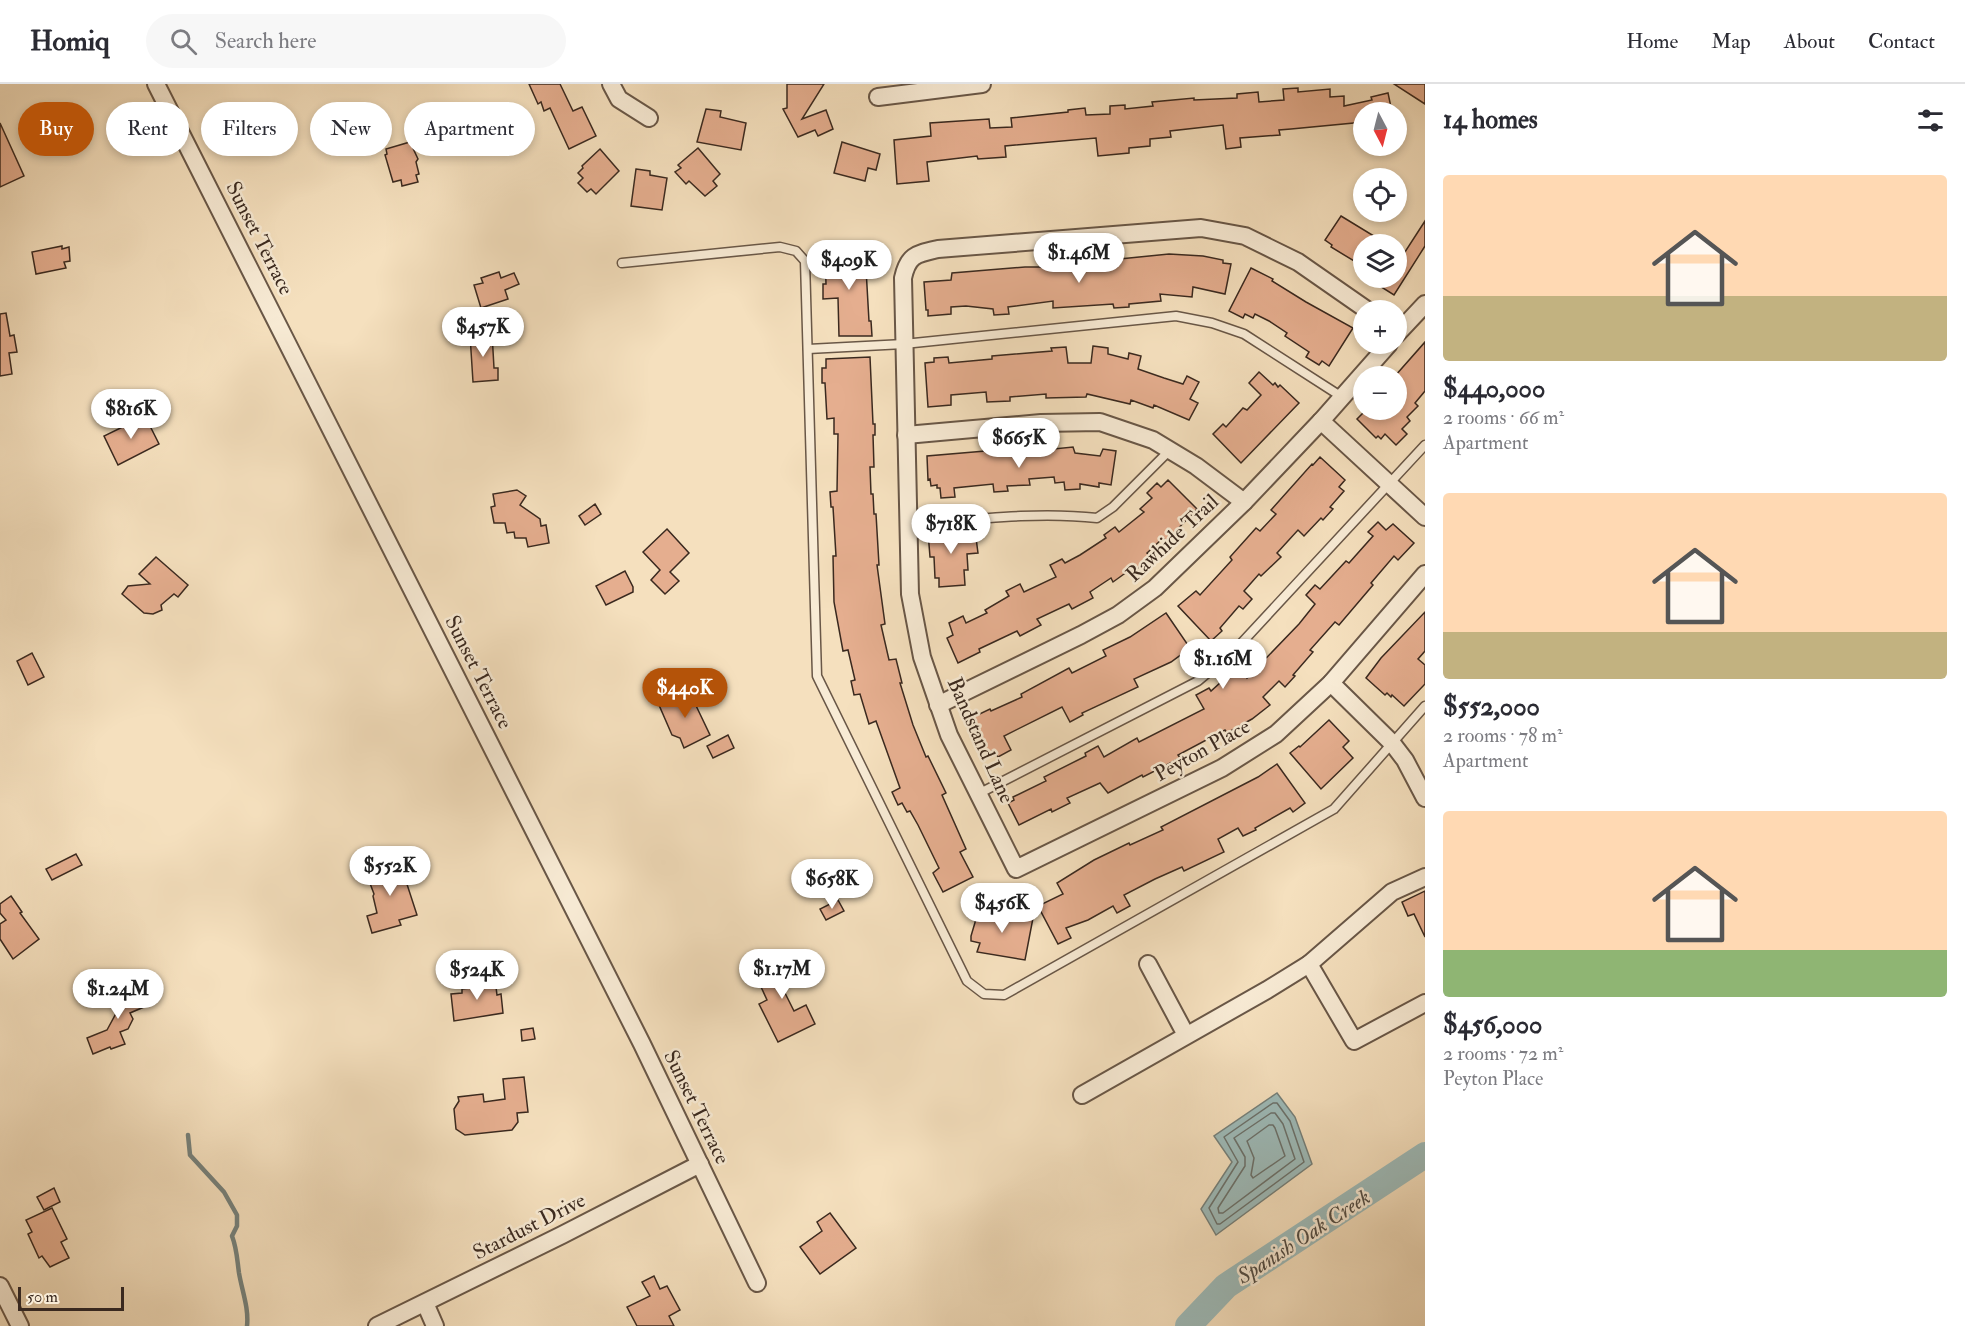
<!DOCTYPE html>
<html lang="en">
<head>
<meta charset="utf-8">
<style>
	:root { --surface:#fff; --page:#f7f7f7; --text:#2b2b33; --muted:#7c7c81; --line:#e1e1e2; --accent:#b45309 }
	body { margin:0; font-family:"IM FELL Double Pica",serif; background:var(--page); color:var(--text); height:100vh; display:flex; flex-direction:column; font-size:22px; white-space:nowrap }
	* { box-sizing:border-box; margin:0 }
	p { font-size:20px; color:var(--muted) }
	.icon { flex:none; width:33px; height:33px; fill:none; stroke:currentColor; stroke-width:2; stroke-linecap:round; stroke-linejoin:round }
	.map { position:relative; flex:1; overflow:hidden }
	.sheet { display:flex; flex-direction:column; background:var(--surface); width:540px }
	.sheet>* { flex:none }
	.guide { position:absolute; left:18px; top:18px; width:570px; height:54px; display:flex; gap:12px }
	.needle { width:39px; rotate:173deg }
	.tools { position:absolute; left:1353px; top:18px; display:grid; gap:12px }
	.tools a { display:grid; place-items:center; width:54px; height:54px; border-radius:50%; background:var(--surface); box-shadow:0 3px 9px #0003; font-size:30px }
	.scale { position:absolute; left:18px; bottom:15px; width:106px; box-sizing:border-box; padding-left:6px; border:3px solid #3a291f; border-top:0; font-size:16px; line-height:21px; white-space:nowrap; color:#3a291f; -webkit-text-stroke:4px #f8ebd5; paint-order:stroke }
	.price { position:absolute; translate:-50% -51px; padding:0 14px; border-radius:21px; background:#fff; color:#222; font-size:20px; line-height:39px; filter:drop-shadow(0 2px 3px #0008) }
	.price::after { content:''; position:absolute; left:50%; top:36px; width:18px; height:14px; margin-left:-9px; background:inherit; clip-path:polygon(0 0,100% 0,50% 100%) }
	.price.selected { background:var(--accent); color:#fff }
	ul { padding:0; list-style:none }
	li { display:grid; align-content:center; gap:12px; height:318px; padding:0 18px }
	li span { display:grid; place-items:center; height:186px; border-radius:6px; color:#555 }
	li>.icon { margin-inline-start:auto }
	span .icon { width:108px; height:108px; fill:#fffc; stroke-width:1 }
	li b { font-size:26px }
	h2 { display:flex; justify-content:space-between; align-items:center; height:72px; padding:0 18px; font-size:26px }
	.tag { padding:0 21px; border-radius:27px; background:var(--surface); box-shadow:0 3px 9px #0003; font-size:21px; line-height:54px }
	.tag.selected { background:var(--accent); color:#fff }
	header { display:flex; align-items:center; gap:36px; box-sizing:border-box; height:84px; padding:0 30px; background:var(--surface); border-bottom:2px solid var(--line) }
	header strong { font-size:28px }
	nav { display:flex; gap:33px; margin-inline-start:auto; font-size:21px }
	.search { width:420px; height:54px; background:var(--page); display:flex; align-items:center; gap:15px; box-sizing:border-box; padding:0 21px; border-radius:33px; color:var(--muted); font-size:22px }
	main { display:flex; flex:1; min-height:0 }
	.map>svg:first-child { display:block }
	.water { fill:#9ebbb9; stroke:#76817b; stroke-width:1.5 }
	.lines { fill:none; stroke-linecap:round; stroke-linejoin:round }
	.shore { stroke:#6c726c; stroke-width:1.5 }
	.stream { stroke:#76817b; stroke-width:4.5 }
	.river { stroke:#9ebbb9; stroke-width:26 }
	.building { fill:#e5ae8f; stroke:#3a291f; stroke-width:1.5 }
	.service-casing { stroke:#695747; stroke-width:11 }
	.minor-casing { stroke:#695747; stroke-width:20 }
	.service { stroke:#f8ebd5; stroke-width:8 }
	.minor { stroke:#f8ebd5; stroke-width:16 }
	.labels { text-anchor:middle; stroke-width:5; stroke-linejoin:round; paint-order:stroke }
	.street-label { font-size:21px; fill:#3a291f; stroke:#f8ebd5 }
	.water-label { font-size:22px; font-style:italic; fill:#534e46; stroke:#f8ebd5 }
</style>
</head>
<body>
<header>
<strong>Homiq</strong>
<div class="search"><svg class="icon" aria-label="search" viewBox="0 0 24 24"><circle cx="10" cy="10" r="6"/><path d="M15 15l6 6"/></svg>Search here</div>
<nav><a>Home</a><a>Map</a><a>About</a><a>Contact</a></nav>
</header>
<main>
<div class="map">
<svg width="1425" height="1242" viewBox="0 0 1425 1242">
	<rect width="100%" height="100%" fill="#f5e0be"/>
	<filter id="stains"><feTurbulence type="fractalNoise" baseFrequency=".00333" numOctaves="4"/><feColorMatrix values="0 0 0 0 .2 0 0 0 0 .09 0 0 0 0 .02 0 0 0 .5 -.17"/></filter>
	<radialGradient id="worn" r=".72"><stop offset=".6" stop-color="#630" stop-opacity="0"/><stop offset="1" stop-color="#630" stop-opacity=".3"/></radialGradient>
	<!-- water -->
	<polygon class="water" points="1277,1009 1295,1033 1312,1080 1216,1151 1201,1125 1232,1078 1214,1052"/>
	<g class="lines">
		<!-- shore -->
		<g class="shore">
			<polygon points="1273,1019 1277,1019 1290,1037 1304,1078 1220,1140 1217,1140 1209,1124 1238,1078 1224,1053"/>
			<polygon points="1271,1029 1275,1029 1283,1040 1295,1075 1223,1129 1219,1129 1218,1124 1245,1082 1245,1073 1234,1054"/>
			<polygon points="1269,1041 1273,1041 1275,1044 1285,1072 1253,1094 1251,1091 1254,1074 1247,1057"/>
		</g>
		<!-- stream -->
		<path class="stream" d="M 188,1051 L 190,1071 L 224,1108 L 237,1131 L 237,1142 L 232,1152 C 237,1165 237,1175 239,1189 C 242,1207 249,1224 247,1242"/>
		<!-- river -->
		<polyline class="river" points="1188,1242 1226,1202 1425,1071"/>
	</g>
	<!-- building -->
	<g class="building">
		<polygon points="529,0 560,0 573,27 582,23 596,52 569,65 550,24 544,27 541,18 538,20"/>
		<polygon points="787,0 824,0 802,35 826,26 833,45 818,52 815,46 798,53 783,25 787,24"/>
		<polygon points="1394,0 1425,0 1425,20"/>
		<polygon points="1298,4 1298,8 1330,5 1330,13 1344,12 1344,22 1372,16 1371,13 1388,9 1392,28 1364,28 1364,38 1291,45 1279,46 1280,51 1240,54 1241,63 1226,65 1223,41 1170,47 1171,53 1150,55 1150,62 1129,64 1129,69 1098,72 1096,54 1005,62 1006,73 978,75 977,72 927,78 929,97 897,100 894,56 931,52 930,39 989,35 990,44 1012,43 1011,34 1068,28 1068,26 1085,24 1086,31 1110,30 1110,22 1125,21 1125,25 1153,22 1152,18 1194,14 1194,16 1237,14 1237,10 1258,8 1259,18 1284,16 1283,5"/>
		<polygon points="706,25 721,27 720,33 746,39 741,66 697,58"/>
		<polygon points="0,39 24,92 0,103"/>
		<polygon points="410,58 418,75 416,78 419,90 416,91 418,98 402,102 401,96 393,98 385,71 387,70 386,65"/>
		<polygon points="842,58 880,70 876,86 868,84 865,97 834,89"/>
		<polygon points="698,64 720,90 713,97 717,102 705,112 689,97 686,100 675,88 681,84 678,81"/>
		<polygon points="600,65 619,87 596,110 591,105 587,108 578,99 583,94 578,89 583,84 582,82"/>
		<polygon points="636,85 650,87 650,91 667,94 662,126 631,122"/>
		<polygon points="1341,132 1387,160 1364,160 1364,183 1331,163 1332,161 1325,156"/>
		<polygon points="1425,137 1425,162 1394,211 1367,194 1396,194 1396,162 1405,168"/>
		<polygon points="62,162 62,165 69,163 70,177 64,178 66,184 36,190 32,168"/>
		<polygon points="837,167 865,167 869,237 871,237 872,252 839,252 838,214 823,215 823,200 826,200 825,169"/>
		<polygon points="1169,170 1203,172 1223,176 1223,179 1231,180 1225,210 1193,203 1192,213 1160,210 1161,217 1129,220 1129,223 1114,224 1113,220 1053,224 1053,217 1008,223 1009,230 994,231 993,225 966,222 951,223 951,230 928,232 928,226 926,226 924,198 951,196 952,189 1025,183 1070,183 1070,180"/>
		<polygon points="1251,184 1273,195 1272,197 1306,218 1353,244 1329,282 1322,277 1319,281 1306,273 1309,268 1285,252 1287,249 1269,237 1255,230 1253,234 1245,230 1243,234 1229,227"/>
		<polygon points="499,188 501,194 514,189 519,200 505,206 508,215 481,224 474,201 483,199 481,194"/>
		<polygon points="6,229 10,252 14,251 17,268 9,269 12,290 0,292 0,230"/>
		<polygon points="492,249 494,284 498,284 498,296 473,298 470,251"/>
		<polygon points="1425,258 1425,307 1415,319 1418,322 1407,333 1410,337 1402,345 1407,350 1396,361 1385,350 1381,355 1378,352 1376,354 1357,335 1366,326 1396,326 1398,295 1395,292"/>
		<polygon points="1093,262 1108,264 1108,270 1128,275 1129,269 1141,272 1138,285 1164,294 1183,300 1187,292 1199,298 1190,315 1198,319 1189,336 1154,321 1153,324 1131,316 1130,320 1087,310 1086,313 1046,314 1046,310 1010,313 1010,317 987,318 986,308 951,311 951,321 928,323 925,279 934,278 934,274 948,273 949,279 992,275 992,272 1052,267 1051,264 1066,263 1068,279 1091,279"/>
		<polygon points="870,273 873,340 875,340 875,351 873,351 874,383 870,383 871,410 873,410 874,430 876,430 879,481 877,481 885,540 881,541 889,576 896,575 902,599 900,599 913,641 926,673 928,672 946,709 942,711 966,765 960,768 973,793 943,808 933,789 939,784 918,741 910,727 907,728 902,719 898,721 892,708 900,704 876,637 869,640 860,610 854,611 851,597 855,596 848,566 843,567 834,518 833,472 836,472 833,423 831,423 830,408 837,407 838,350 834,350 834,334 827,335 825,299 822,299 822,284 826,284 826,275"/>
		<polygon points="1259,288 1273,301 1275,299 1278,303 1280,301 1299,319 1241,379 1213,350 1223,340 1226,343 1243,324 1247,326 1261,311 1249,299"/>
		<polygon points="145,332 159,360 118,381 104,352"/>
		<polygon points="1073,363 1075,369 1100,372 1103,365 1116,367 1111,401 1099,399 1099,403 1080,400 1080,405 1065,406 1064,398 1055,399 1054,393 1029,395 1030,401 1007,402 1008,407 994,408 993,400 954,404 955,413 941,414 940,404 937,404 937,401 931,402 930,395 928,396 927,372 1009,365 1034,364 1034,367"/>
		<polygon points="1320,373 1345,396 1339,403 1344,407 1330,423 1333,425 1323,436 1321,434 1304,452 1298,446 1277,469 1281,473 1261,492 1259,490 1244,507 1252,515 1243,525 1239,522 1220,544 1222,547 1211,557 1178,522 1196,507 1200,511 1232,476 1230,473 1256,444 1260,447 1276,430 1271,426 1312,380 1313,381"/>
		<polygon points="1168,396 1197,425 1166,457 1163,454 1147,469 1151,474 1133,488 1131,485 1113,498 1111,494 1090,508 1093,514 1072,525 1069,520 1037,535 1041,541 1020,552 1017,547 979,565 980,568 958,579 947,554 953,551 949,539 963,532 966,539 987,529 985,526 1009,512 1006,507 1020,500 1024,508 1056,493 1050,481 1062,475 1065,479 1080,471 1106,454 1104,451 1115,443 1119,448 1144,428 1140,425 1152,414 1147,409 1157,399 1161,403"/>
		<polygon points="517,406 526,412 520,421 540,435 541,442 546,441 549,459 528,463 526,454 515,454 514,448 507,449 505,439 494,439 491,423 495,422 493,410"/>
		<polygon points="595,420 601,430 585,441 579,432"/>
		<polygon points="1378,438 1386,446 1393,440 1414,459 1398,476 1394,472 1371,499 1373,501 1339,541 1335,538 1310,566 1313,568 1293,591 1295,592 1285,603 1279,597 1263,613 1270,621 1252,635 1227,649 1225,646 1178,671 1180,674 1143,693 1142,691 1108,709 1100,699 1067,714 1070,719 1052,728 1051,725 1019,741 1008,719 1014,716 1013,713 1046,697 1044,693 1086,672 1085,669 1098,662 1104,673 1137,654 1139,658 1204,625 1196,611 1209,604 1211,607 1231,589 1234,592 1241,586 1247,594 1299,540 1315,520 1306,511 1315,501 1320,505 1346,477 1349,479 1373,452 1368,448"/>
		<polygon points="667,445 689,469 670,488 679,497 665,510 651,496 660,486 643,468"/>
		<polygon points="970,445 971,455 976,454 978,469 967,470 968,486 964,486 965,501 939,503 939,494 935,494 934,473 930,473 928,448"/>
		<polygon points="156,473 188,501 178,513 174,510 161,521 162,526 153,530 144,529 122,510 128,502 150,500 139,490"/>
		<polygon points="625,487 633,503 633,508 606,521 596,502"/>
		<polygon points="1425,528 1425,567 1418,575 1425,581 1425,600 1404,622 1392,611 1391,613 1387,609 1385,611 1366,594 1381,574"/>
		<polygon points="1166,529 1190,564 1171,578 1134,595 1138,603 1082,629 1083,631 1070,638 1062,623 1004,652 1011,666 998,673 994,666 987,670 969,635 990,625 991,627 1022,613 1021,610 1069,584 1072,589 1106,572 1103,566 1130,553"/>
		<polygon points="32,569 44,593 28,601 17,577"/>
		<polygon points="689,607 710,651 684,664 680,654 672,651 659,621"/>
		<polygon points="1329,636 1349,657 1343,663 1353,674 1321,705 1290,669 1299,662 1300,663"/>
		<polygon points="728,651 734,664 713,674 707,662"/>
		<polygon points="1277,680 1305,719 1293,728 1290,724 1255,744 1256,746 1243,752 1238,744 1218,755 1224,768 1184,787 1182,783 1155,795 1124,811 1130,822 1117,829 1113,822 1088,836 1066,844 1071,854 1058,860 1038,822 1063,810 1057,799 1094,776 1129,759 1130,761 1163,746 1161,743 1258,693"/>
		<polygon points="76,770 82,781 52,796 46,785"/>
		<polygon points="397,776 399,785 401,785 404,791 417,831 399,836 401,841 372,849 367,832 377,829 373,812 374,810 368,794 370,788 381,785 380,780"/>
		<polygon points="1425,807 1425,853 1414,830 1408,832 1402,818"/>
		<polygon points="11,812 22,828 20,829 39,855 13,875 0,855 0,840 6,836 0,829 0,820"/>
		<polygon points="838,816 844,827 826,836 820,825"/>
		<polygon points="979,825 990,828 991,825 1033,834 1025,876 977,868 980,859 971,857 971,852"/>
		<polygon points="792,869 800,885 778,895 794,927 806,921 815,940 778,958 759,920 767,916 756,892 758,890 756,886"/>
		<polygon points="495,895 497,911 501,910 503,929 454,937 451,910 462,909 462,905 478,903 477,897"/>
		<polygon points="134,898 144,923 130,929 133,935 128,945 120,948 125,960 111,965 110,963 93,970 87,954 107,946 120,922 114,907"/>
		<polygon points="533,944 535,955 522,957 521,946"/>
		<polygon points="524,993 528,1028 517,1029 518,1038 512,1046 465,1051 456,1045 454,1025 459,1017 458,1013 483,1010 484,1018 505,1015 503,995"/>
		<polygon points="54,1104 60,1118 44,1126 37,1113"/>
		<polygon points="52,1124 67,1155 61,1158 69,1174 50,1183 42,1172 39,1174 28,1150 32,1148 26,1136"/>
		<polygon points="830,1129 856,1164 820,1190 800,1163 822,1147 817,1138"/>
		<polygon points="654,1192 660,1205 667,1202 680,1226 669,1232 674,1242 637,1242 627,1223 650,1212 642,1198"/>
	</g>
	<g class="lines">
		<!-- service casing -->
		<g class="service-casing">
			<g id="service">
				<polyline points="622,179 780,163 796,167 805,177 817,592 967,897 984,910 1004,911 1334,725 1425,622"/>
				<polyline points="808,265 904,260 1176,232 1212,239 1244,250 1342,313"/>
				<path d="M 908,441 C 970,436 1035,427 1097,434 L 1113,423 L 1170,366"/>
				<polyline points="978,710 1198,597 1235,566 1425,361"/>
			</g>
		</g>
		<!-- minor casing -->
		<g class="minor-casing">
			<g id="minor">
				<polyline points="156,0 642,960 757,1199"/>
				<polyline points="611,0 619,15 649,34"/>
				<polyline points="878,13 982,0"/>
				<path d="M 1367,226 L 1298,178 L 1245,152 L 1201,144 L 938,165 C 916,170 908,171 903,194 L 910,510 L 922,573 L 949,651 L 1016,785 L 1222,684 L 1276,650 L 1331,599 L 1425,490"/>
				<polyline points="1396,251 1425,220"/>
				<polyline points="1321,337 1425,433"/>
				<polyline points="906,351 1041,339 1100,338 1153,356 1196,382 1244,418"/>
				<polyline points="1331,599 1392,659 1405,676 1425,714"/>
				<polyline points="938,621 1081,551 1118,531 1155,504 1244,418 1321,337 1389,260"/>
				<polyline points="1148,880 1186,951"/>
				<polyline points="1309,880 1354,957 1425,919"/>
				<polyline points="1082,1011 1267,906 1309,880 1392,808 1425,793"/>
				<polyline points="0,1202 20,1242"/>
				<polyline points="425,1219 435,1242"/>
				<polyline points="377,1242 562,1151 700,1080"/>
			</g>
		</g>
		<!-- service -->
		<use href="#service" class="service"/>
		<!-- minor -->
		<use href="#minor" class="minor"/>
	</g>
	<g class="labels">
		<!-- street labels -->
		<g class="street-label">
			<text transform="translate(260 154) rotate(63)" y="7">Sunset Terrace</text>
			<text transform="translate(1172 454) rotate(-43)" y="7">Rawhide Trail</text>
			<text transform="translate(479 588) rotate(63)" y="7">Sunset Terrace</text>
			<text transform="translate(981 656) rotate(66)" y="7">Bandstand Lane</text>
			<text transform="translate(1202 666) rotate(-29)" y="7">Peyton Place</text>
			<text transform="translate(697 1023) rotate(64)" y="7">Sunset Terrace</text>
			<text transform="translate(529 1142) rotate(-27)" y="7">Stardust Drive</text>
		</g>
		<!-- water labels -->
		<g class="water-label">
			<text transform="translate(1303 1152) rotate(-33)" y="8">Spanish Oak Creek</text>
		</g>
	</g>
	<rect width="100%" height="100%" filter="url(#stains)"/>
	<rect width="100%" height="100%" fill="url(#worn)"/>
</svg>
<div class="tools">
<a><svg class="needle" viewBox="-14 -14 28 28"><path d="M0-13l5 13h-10z" fill="#e53935"/><path d="M0 13l5-13h-10z" fill="#7c7c81"/></svg></a>
<a><svg class="icon" aria-label="locate" viewBox="0 0 24 24"><circle cx="12" cy="12" r="6"/><path d="M12 2v4M12 18v4M2 12h4M18 12h4"/></svg></a>
<a><svg class="icon" aria-label="layers" viewBox="0 0 24 24"><path d="M12 4l9 5-9 5-9-5zM3 14l9 5 9-5"/></svg></a>
<a>+</a>
<a>−</a>
</div>
<div class="scale">50 m</div>
<b class="price" style="left:1079px;top:200px">$1.46M</b>
<b class="price" style="left:849px;top:207px">$409K</b>
<b class="price" style="left:483px;top:274px">$457K</b>
<b class="price" style="left:131px;top:356px">$816K</b>
<b class="price" style="left:1019px;top:385px">$665K</b>
<b class="price" style="left:951px;top:471px">$718K</b>
<b class="price" style="left:1223px;top:606px">$1.16M</b>
<b class="price selected" style="left:685px;top:635px">$440K</b>
<b class="price" style="left:390px;top:813px">$552K</b>
<b class="price" style="left:832px;top:826px">$658K</b>
<b class="price" style="left:1002px;top:850px">$456K</b>
<b class="price" style="left:782px;top:916px">$1.17M</b>
<b class="price" style="left:477px;top:917px">$524K</b>
<b class="price" style="left:118px;top:936px">$1.24M</b>
<div class="guide">
<a class="tag selected">Buy</a>
<a class="tag">Rent</a>
<a class="tag">Filters</a>
<a class="tag">New</a>
<a class="tag">Apartment</a>
</div>
</div>
<section class="sheet">
<h2>14 homes<svg class="icon" aria-label="filters" viewBox="0 0 24 24"><path d="M4 7h16M4 17h16"/><circle cx="9" cy="7" r="2"/><circle cx="15" cy="17" r="2"/></svg></h2>
<ul>
<li><span style="background:linear-gradient(#ffd9b3 65%,#c2b280 0)"><svg class="icon" aria-label="home" viewBox="0 0 24 24"><path d="M3 11l9-7 9 7M6 9v11h12V9"/></svg></span><div><b>$440,000</b><p>2 rooms · 66 m²</p><p>Apartment</p></div></li>
<li><span style="background:linear-gradient(#ffd9b3 75%,#c2b280 0)"><svg class="icon" aria-label="home" viewBox="0 0 24 24"><path d="M3 11l9-7 9 7M6 9v11h12V9"/></svg></span><div><b>$552,000</b><p>2 rooms · 78 m²</p><p>Apartment</p></div></li>
<li><span style="background:linear-gradient(#ffd9b3 75%,#8fb573 0)"><svg class="icon" aria-label="home" viewBox="0 0 24 24"><path d="M3 11l9-7 9 7M6 9v11h12V9"/></svg></span><div><b>$456,000</b><p>2 rooms · 72 m²</p><p>Peyton Place</p></div></li>
</ul>
</section>
</main>
</body>
</html>
